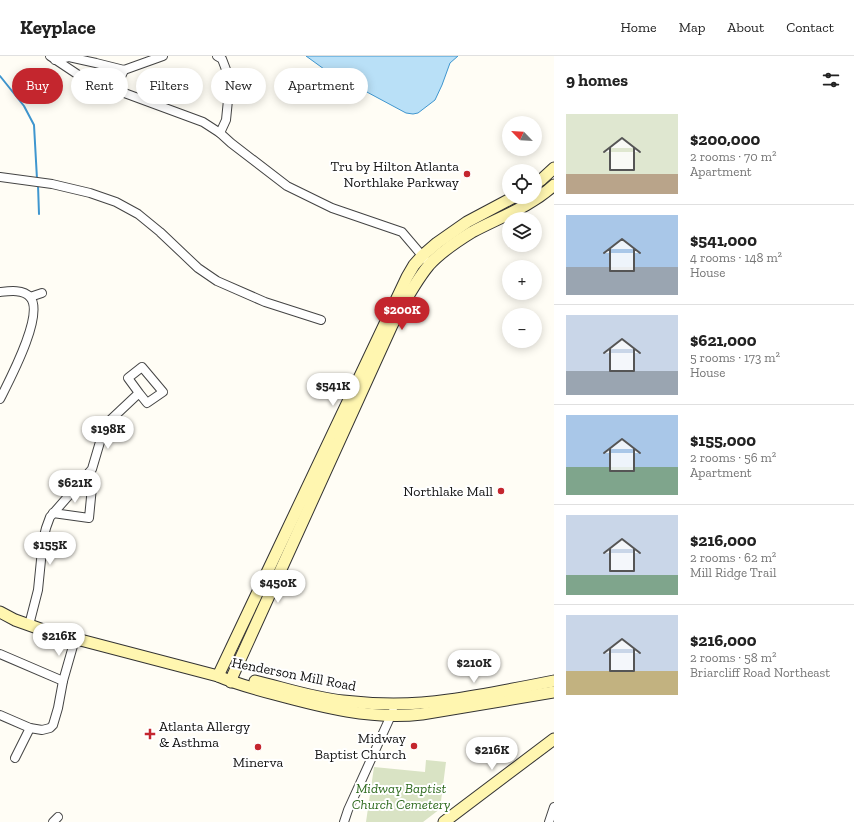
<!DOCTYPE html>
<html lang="en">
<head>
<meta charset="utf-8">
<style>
	:root { --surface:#fff; --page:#f6f6f6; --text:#222; --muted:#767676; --line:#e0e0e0; --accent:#c4262e }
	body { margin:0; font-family:"Zilla Slab",serif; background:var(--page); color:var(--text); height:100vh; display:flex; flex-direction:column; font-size:15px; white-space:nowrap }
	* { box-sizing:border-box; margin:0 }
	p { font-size:13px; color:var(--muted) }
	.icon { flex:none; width:22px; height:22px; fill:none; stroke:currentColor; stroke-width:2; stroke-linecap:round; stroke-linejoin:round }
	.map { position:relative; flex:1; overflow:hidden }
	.side { display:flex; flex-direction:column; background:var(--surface); width:300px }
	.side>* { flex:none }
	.top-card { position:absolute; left:12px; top:12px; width:380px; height:36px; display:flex; gap:8px }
	.needle { width:26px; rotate:295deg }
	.fabs { position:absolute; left:502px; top:60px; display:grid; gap:8px }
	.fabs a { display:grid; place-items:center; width:40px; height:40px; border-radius:50%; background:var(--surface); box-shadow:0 2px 10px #0003; font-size:20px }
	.price { position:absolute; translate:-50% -34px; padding:0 9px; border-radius:14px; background:#fff; color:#222; font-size:13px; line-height:26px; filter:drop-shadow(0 1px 2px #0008) }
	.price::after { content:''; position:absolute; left:50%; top:24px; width:12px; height:9px; margin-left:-6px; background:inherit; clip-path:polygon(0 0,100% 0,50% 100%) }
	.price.selected { background:var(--accent); color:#fff }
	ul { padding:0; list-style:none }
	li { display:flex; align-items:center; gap:12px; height:100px; padding:0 12px }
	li+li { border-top:1px solid var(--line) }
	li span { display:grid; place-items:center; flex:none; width:112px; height:80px; border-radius:0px; color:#555 }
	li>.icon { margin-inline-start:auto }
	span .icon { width:48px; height:48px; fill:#fffc; stroke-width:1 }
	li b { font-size:17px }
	h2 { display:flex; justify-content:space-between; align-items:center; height:48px; padding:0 12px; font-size:17px }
	.chip { padding:0 14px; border-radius:18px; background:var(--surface); box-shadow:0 2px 10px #0003; font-size:14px; line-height:36px }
	.chip.selected { background:var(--accent); color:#fff }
	header { display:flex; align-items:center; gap:24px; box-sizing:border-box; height:56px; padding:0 20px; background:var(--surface); border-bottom:1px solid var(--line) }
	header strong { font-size:19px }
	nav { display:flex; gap:22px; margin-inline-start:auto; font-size:14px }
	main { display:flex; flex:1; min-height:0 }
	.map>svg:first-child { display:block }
	.cemetery { fill:#d9e3c4 }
	.water { fill:#b9e0f7; stroke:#3f96cf }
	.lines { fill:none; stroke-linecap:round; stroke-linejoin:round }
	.stream { stroke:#3f96cf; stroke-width:2 }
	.street-casing { stroke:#444; stroke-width:10 }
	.secondary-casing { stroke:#333; stroke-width:13 }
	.street { stroke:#fff; stroke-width:8 }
	.secondary { stroke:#fff6b0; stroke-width:11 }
	.poi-dot { fill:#c4262e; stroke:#fff; stroke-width:1.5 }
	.labels { text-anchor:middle; stroke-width:4; stroke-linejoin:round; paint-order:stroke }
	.poi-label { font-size:14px; fill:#111; stroke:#fff; text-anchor:end }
	.street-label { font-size:14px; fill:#111; stroke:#fff }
	.park-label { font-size:14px; font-style:italic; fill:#2f6b1f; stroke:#fff }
</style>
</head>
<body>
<header>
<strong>Keyplace</strong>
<nav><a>Home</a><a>Map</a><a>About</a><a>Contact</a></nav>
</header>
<main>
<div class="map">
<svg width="554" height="766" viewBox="0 0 554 766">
	<rect width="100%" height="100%" fill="#fffdf5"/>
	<!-- cemetery -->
	<polygon class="cemetery" points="426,704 446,706 440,753 423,766 366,766 374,711 425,716"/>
	<!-- water -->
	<polygon class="water" points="306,0 458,0 450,7 442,29 435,44 418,57 413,58 406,57 324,13"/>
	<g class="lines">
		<!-- stream -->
		<g class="stream">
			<polyline points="0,20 24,50 34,69 37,123"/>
			<polyline points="38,129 39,158"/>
		</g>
		<!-- street casing -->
		<g class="street-casing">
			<g id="street">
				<polyline points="50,0 83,22 99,29 119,35 203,66 220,77 231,87 287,130 332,152 402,176 425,203"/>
				<polyline points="217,0 222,3 230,24 226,64 220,77"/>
				<polyline points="55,4 69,1 96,7 124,14 163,0"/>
				<polyline points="115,34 124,14"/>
				<polyline points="0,121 52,128 90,137 116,146 138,158 160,176 198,212 217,225 265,246 321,264"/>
				<path d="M 0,236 C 9,235 23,233 30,241 C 45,258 9,325 0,343"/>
				<polyline points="30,241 42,237"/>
				<polyline points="53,457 89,462 92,431 87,427 82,426"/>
				<polyline points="29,569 38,534 43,484 46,472 50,461 92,413 105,369 139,337 128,322 142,311 163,336 147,347 139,337"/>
				<polyline points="0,598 63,625"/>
				<polyline points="0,659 30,672 42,674 50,672 53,669 58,652 63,625 75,583"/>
				<polyline points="15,702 30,672"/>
				<polyline points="53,766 58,761"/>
				<polyline points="344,766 348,754 393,655"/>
				<polyline points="549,766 554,751"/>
			</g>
		</g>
		<!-- secondary casing -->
		<g class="secondary-casing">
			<g id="secondary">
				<polyline points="535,128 541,124 554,112"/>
				<path d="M 0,556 L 15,564 L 46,575 L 218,620 C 236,628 255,633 274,638 C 322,651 371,664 422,658 L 554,636"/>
				<polyline points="218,620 407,221 414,209 422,200 437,187 467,166 514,141"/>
				<path d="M 255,625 C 284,632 313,642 343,645 C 378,649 415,649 449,644 C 484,639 519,632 554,625"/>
				<path d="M 231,626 L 233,619 L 392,269 C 403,249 414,227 429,209 C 439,198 459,184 472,176 C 500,161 530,151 554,129"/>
				<polyline points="444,766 554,683"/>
			</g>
		</g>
		<!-- street -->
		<use href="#street" class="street"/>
		<!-- secondary -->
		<use href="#secondary" class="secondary"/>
	</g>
	<!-- markers -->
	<g class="poi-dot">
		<circle cx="467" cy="118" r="4"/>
		<circle cx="501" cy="435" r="4"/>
		<path d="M148 672h4v4h4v4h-4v4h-4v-4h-4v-4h4z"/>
		<circle cx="414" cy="690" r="4"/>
		<circle cx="258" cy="691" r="4"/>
	</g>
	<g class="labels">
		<!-- poi labels -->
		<g class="poi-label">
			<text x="459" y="115">Tru by Hilton Atlanta<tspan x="459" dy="16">Northlake Parkway</tspan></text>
			<text x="493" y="440">Northlake Mall</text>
			<text x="159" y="675" text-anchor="start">Atlanta Allergy<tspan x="159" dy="16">&amp; Asthma</tspan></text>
			<text x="406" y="687">Midway<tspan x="406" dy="16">Baptist Church</tspan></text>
			<text x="258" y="711" text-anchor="middle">Minerva</text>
		</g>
		<!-- street labels -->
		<g class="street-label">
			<text transform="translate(294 618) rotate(11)" y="5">Henderson Mill Road</text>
		</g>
		<!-- park labels -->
		<g class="park-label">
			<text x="401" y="737">Midway Baptist<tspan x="401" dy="16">Church Cemetery</tspan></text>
		</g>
	</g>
</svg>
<div class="fabs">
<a><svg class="needle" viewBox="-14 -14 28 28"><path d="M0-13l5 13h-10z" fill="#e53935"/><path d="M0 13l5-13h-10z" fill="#767676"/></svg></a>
<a><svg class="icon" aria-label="locate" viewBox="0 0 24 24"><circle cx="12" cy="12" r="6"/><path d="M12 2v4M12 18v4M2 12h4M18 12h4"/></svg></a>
<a><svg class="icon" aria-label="layers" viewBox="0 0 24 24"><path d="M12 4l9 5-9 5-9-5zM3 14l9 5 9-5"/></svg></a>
<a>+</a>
<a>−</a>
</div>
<b class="price selected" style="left:402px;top:275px">$200K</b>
<b class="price" style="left:333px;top:351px">$541K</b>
<b class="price" style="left:108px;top:394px">$198K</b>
<b class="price" style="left:75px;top:448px">$621K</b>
<b class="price" style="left:50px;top:510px">$155K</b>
<b class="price" style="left:278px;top:548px">$450K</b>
<b class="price" style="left:59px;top:601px">$216K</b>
<b class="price" style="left:474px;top:628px">$210K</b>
<b class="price" style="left:492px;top:715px">$216K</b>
<div class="top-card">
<a class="chip selected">Buy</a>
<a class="chip">Rent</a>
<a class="chip">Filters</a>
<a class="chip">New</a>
<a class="chip">Apartment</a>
</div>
</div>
<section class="side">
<h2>9 homes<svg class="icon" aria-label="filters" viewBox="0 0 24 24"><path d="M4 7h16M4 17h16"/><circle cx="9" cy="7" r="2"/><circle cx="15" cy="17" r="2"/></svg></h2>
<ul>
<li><span style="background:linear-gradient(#dfe7d0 75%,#b9a48a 0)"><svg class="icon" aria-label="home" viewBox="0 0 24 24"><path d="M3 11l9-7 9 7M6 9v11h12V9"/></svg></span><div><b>$200,000</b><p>2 rooms · 70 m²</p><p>Apartment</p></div></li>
<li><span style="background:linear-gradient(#a9c7e8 65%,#9aa5b1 0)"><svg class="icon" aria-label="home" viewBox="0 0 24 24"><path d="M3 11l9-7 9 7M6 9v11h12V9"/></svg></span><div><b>$541,000</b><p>4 rooms · 148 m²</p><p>House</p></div></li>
<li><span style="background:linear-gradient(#c9d6e8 70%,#9aa5b1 0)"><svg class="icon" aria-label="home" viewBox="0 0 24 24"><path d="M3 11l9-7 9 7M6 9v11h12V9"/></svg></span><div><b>$621,000</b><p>5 rooms · 173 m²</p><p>House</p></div></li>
<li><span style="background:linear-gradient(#a9c7e8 65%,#7fa58c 0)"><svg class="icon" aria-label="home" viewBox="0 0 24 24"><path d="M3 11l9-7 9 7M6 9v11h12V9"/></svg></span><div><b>$155,000</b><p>2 rooms · 56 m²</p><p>Apartment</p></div></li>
<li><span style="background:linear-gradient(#c9d6e8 75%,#7fa58c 0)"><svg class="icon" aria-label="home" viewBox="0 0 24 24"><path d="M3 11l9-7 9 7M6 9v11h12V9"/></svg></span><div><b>$216,000</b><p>2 rooms · 62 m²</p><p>Mill Ridge Trail</p></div></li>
<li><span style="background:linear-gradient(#c9d6e8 70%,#c2b280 0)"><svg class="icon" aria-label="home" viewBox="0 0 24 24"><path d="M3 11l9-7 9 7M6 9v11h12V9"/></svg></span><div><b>$216,000</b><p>2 rooms · 58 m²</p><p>Briarcliff Road Northeast</p></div></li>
</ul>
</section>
</main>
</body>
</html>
